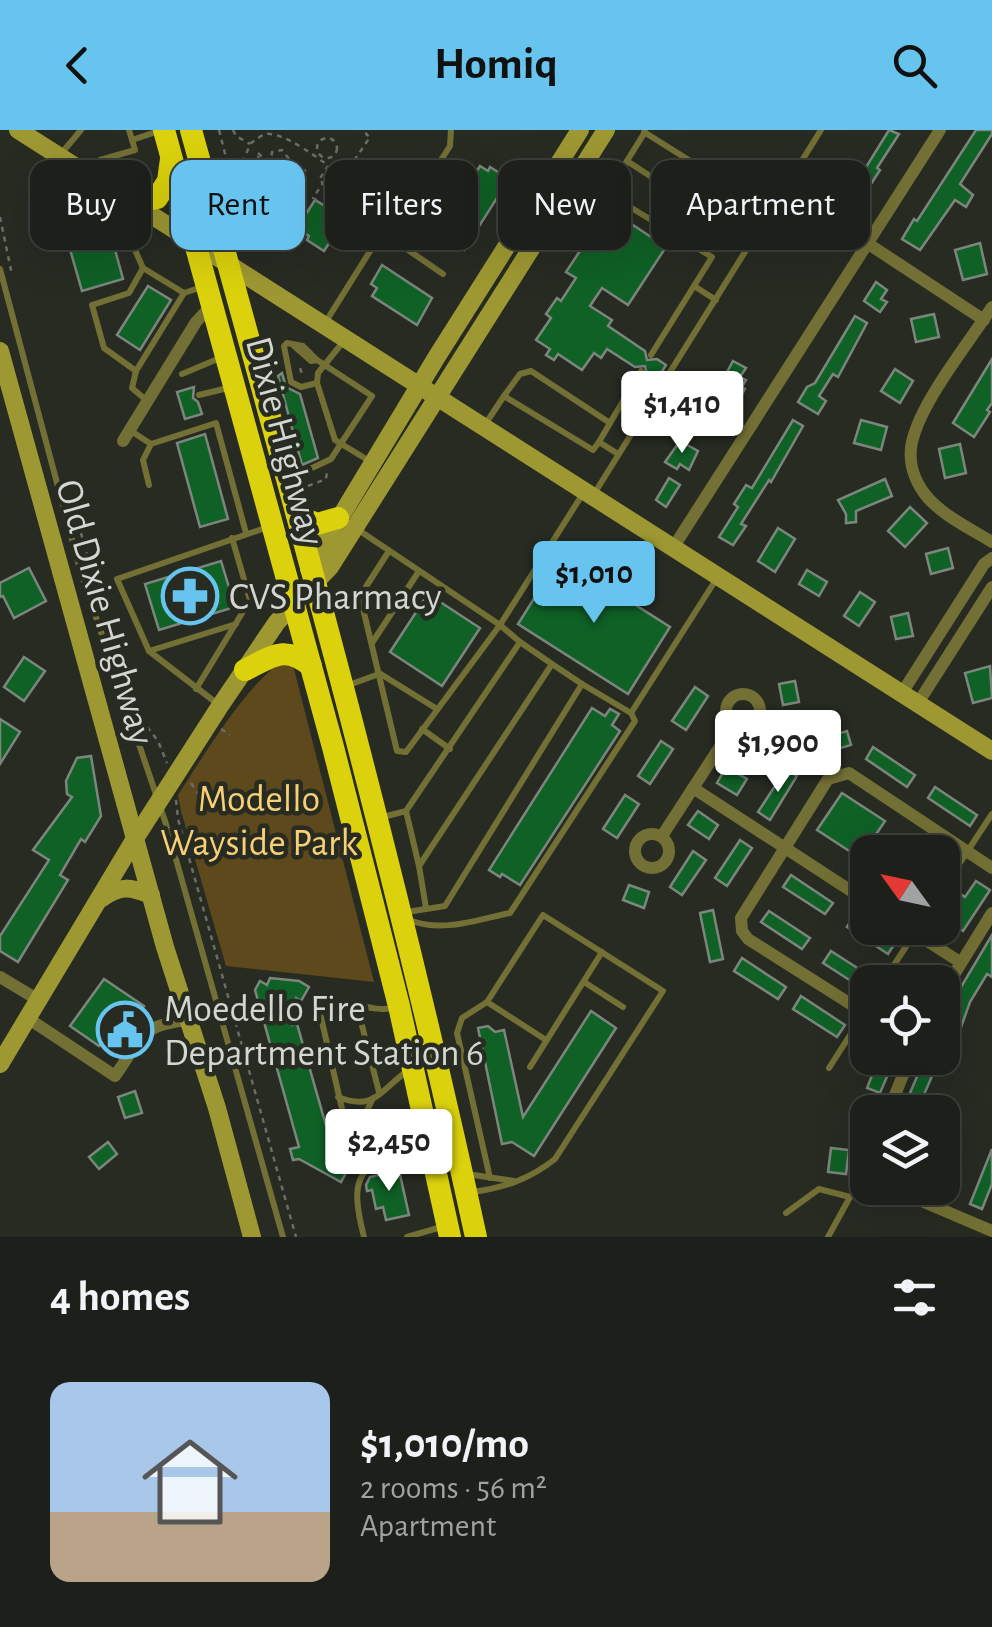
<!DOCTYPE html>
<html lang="en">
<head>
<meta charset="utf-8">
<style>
	:root { --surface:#1d201a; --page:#252823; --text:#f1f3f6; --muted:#a0a3a2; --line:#3b3e39; --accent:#66c4ef }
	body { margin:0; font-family:"Alegreya Sans",sans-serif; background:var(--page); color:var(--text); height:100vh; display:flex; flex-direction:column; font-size:38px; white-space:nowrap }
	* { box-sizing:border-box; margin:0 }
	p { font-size:32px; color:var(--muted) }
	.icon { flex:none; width:55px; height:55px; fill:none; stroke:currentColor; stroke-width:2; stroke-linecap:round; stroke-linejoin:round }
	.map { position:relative; height:1107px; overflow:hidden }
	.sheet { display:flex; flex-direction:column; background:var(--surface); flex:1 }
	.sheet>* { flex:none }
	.guide { position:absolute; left:30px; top:30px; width:932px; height:90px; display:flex; gap:20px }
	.needle { width:65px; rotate:303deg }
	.tools { position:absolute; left:850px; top:705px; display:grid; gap:20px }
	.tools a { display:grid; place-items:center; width:110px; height:110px; border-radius:20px; background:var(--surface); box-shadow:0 10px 40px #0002,0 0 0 2px var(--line); font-size:50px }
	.price { position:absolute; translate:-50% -85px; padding:0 22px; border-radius:10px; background:#fff; color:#222; font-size:32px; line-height:65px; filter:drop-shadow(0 2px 5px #0008) }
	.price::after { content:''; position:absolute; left:50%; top:60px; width:30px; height:22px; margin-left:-15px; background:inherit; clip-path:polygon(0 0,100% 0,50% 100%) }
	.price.active { background:var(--accent); color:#111 }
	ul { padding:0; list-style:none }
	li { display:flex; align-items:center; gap:30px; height:250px; padding:0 50px }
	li+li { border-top:2px solid var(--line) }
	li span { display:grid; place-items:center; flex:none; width:280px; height:200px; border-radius:20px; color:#555 }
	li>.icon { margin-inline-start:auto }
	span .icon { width:120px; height:120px; fill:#fffc; stroke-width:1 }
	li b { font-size:42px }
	h2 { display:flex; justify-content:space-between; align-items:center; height:120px; padding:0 50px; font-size:42px }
	.tag { padding:0 35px; border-radius:20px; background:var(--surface); box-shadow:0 10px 40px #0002,0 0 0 2px var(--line); font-size:35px; line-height:90px }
	.tag.active { background:var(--accent); color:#111 }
	header { display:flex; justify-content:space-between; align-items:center; height:130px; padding:0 50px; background:var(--accent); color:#111; font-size:45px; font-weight:600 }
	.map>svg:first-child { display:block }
	.green { fill:#5d491b }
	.building { fill:#0f6126; stroke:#7d867e; stroke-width:2.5 }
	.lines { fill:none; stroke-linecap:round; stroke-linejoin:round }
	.path { stroke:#6a6e66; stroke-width:2.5; stroke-dasharray:5 5; stroke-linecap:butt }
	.lane { stroke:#737035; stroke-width:6 }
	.street { stroke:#737035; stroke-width:12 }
	.secondary { stroke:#9d9832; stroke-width:18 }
	.highway { stroke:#dbd20d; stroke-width:22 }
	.labels { text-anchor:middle; stroke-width:9; stroke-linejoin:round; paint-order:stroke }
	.street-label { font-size:38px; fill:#d4d7d1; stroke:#272b22 }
	.poi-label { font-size:38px; fill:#d4d7d1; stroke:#272b22; text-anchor:start }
	.park-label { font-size:38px; fill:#f7cf74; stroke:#272b22 }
</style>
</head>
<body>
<header><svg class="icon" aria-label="back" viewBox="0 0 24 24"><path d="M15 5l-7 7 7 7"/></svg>Homiq<svg class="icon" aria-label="search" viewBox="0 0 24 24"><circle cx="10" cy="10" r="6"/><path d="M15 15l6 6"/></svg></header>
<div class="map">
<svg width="992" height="1107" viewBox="0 0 992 1107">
	<rect width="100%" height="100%" fill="#272b22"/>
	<!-- green -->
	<g class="green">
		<polygon points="231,52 251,64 260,77 272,79 280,93 290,99 243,103"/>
		<path d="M 282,532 L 292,534 L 294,539 L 374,852 L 226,836 L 181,681 L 178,665 C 202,628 247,553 282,532 Z"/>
	</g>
	<!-- building -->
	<g class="building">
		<polygon points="889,0 899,4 877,38 880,40 869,57 858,50"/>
		<polygon points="976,0 992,0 992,4 960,54 973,65 966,77 955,70 920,120 902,109 914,89 917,91"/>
		<polygon points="480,36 488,41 490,37 509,49 464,120 456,114 452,120 434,109"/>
		<polygon points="340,52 352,59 337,88 343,92 324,121 307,110 309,106 297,98 315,70 325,76"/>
		<polygon points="835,59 853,70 842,88 834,84 830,91 820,84"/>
		<polygon points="605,83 615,89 618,85 666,117 628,175 602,158 590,176 612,190 608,196 645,221 647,230 657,229 666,235 656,251 647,245 645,236 635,237 607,219 601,228 594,223 582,240 558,224 554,230 546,225 550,219 536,210 551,188 546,184 557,168 561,171 576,148 566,142"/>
		<polygon points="110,101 123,149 82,161 67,109"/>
		<polygon points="980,113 987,144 963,150 955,120"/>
		<polygon points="382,135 432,168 417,195 372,166 377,158 371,154"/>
		<polygon points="876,152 887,160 881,169 887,172 880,182 864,171"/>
		<polygon points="148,156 171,170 140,220 117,205"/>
		<polygon points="934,184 939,207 916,212 911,189"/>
		<polygon points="855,186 867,193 838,247 833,244 819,266 826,271 818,284 798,272 807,257 815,253"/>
		<polygon points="992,229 992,273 987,280 990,282 974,307 953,293"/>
		<polygon points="733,231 746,238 740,247 746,250 742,257 745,259 738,271 718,259"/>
		<polygon points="895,239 913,251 900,273 881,261"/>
		<polygon points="282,243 286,257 300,264 318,328 302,335 278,246"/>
		<polygon points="194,257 193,268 198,272 202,284 185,289 177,262"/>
		<polygon points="793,290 803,296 771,352 769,350 741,394 746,396 733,415 719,407 738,377 734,374 746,355 752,358"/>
		<polygon points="861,290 887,297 881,320 854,313"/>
		<polygon points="205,304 228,389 200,397 177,313"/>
		<polygon points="680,311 698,321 689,340 680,334 677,339 665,332"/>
		<polygon points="960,314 966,343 945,348 939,319"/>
		<polygon points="669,348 680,355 666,377 656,370"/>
		<polygon points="885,349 892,366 856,381 856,392 846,393 846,384 838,370"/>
		<polygon points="910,377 927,393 905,417 888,401"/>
		<polygon points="778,398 795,409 775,442 758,431"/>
		<polygon points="948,418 953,438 931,444 926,424"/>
		<polygon points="560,427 670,497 628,564 518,494"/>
		<polygon points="221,431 235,477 159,500 145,454"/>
		<polygon points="29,438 46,471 14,488 3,466 0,467 0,453"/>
		<polygon points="807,440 827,452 819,466 799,454"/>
		<polygon points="860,462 875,472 859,496 844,486"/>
		<polygon points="428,464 480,498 442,556 390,522"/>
		<polygon points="908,483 913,506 896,509 891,487"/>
		<polygon points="24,527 45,541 24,571 4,557"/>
		<polygon points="990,536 992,568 973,573 965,543"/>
		<polygon points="795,551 799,572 783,575 779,554"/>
		<polygon points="695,557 708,566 686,600 672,591"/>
		<polygon points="592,578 605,586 610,579 619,584 612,595 620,601 520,755 502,744 500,747 489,740"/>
		<polygon points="0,589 20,602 0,634"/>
		<polygon points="772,594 786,603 763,636 749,627"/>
		<polygon points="847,601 851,615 803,629 798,616"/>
		<polygon points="661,611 673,619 650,654 638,646"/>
		<polygon points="873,617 915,645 907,657 866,629"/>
		<polygon points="91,626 101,686 85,712 81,709 60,745 68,750 18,832 0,821 0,806 49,730 33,720 72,667 67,664 66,651 77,628"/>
		<polygon points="726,637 747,649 737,665 717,653"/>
		<polygon points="786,639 797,646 770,690 758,682"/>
		<polygon points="935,657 977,685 970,696 928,668"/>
		<polygon points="842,663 885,691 860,728 817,700"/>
		<polygon points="625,665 639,674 617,708 603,699"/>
		<polygon points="698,681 718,695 709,709 688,695"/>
		<polygon points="740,710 752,718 727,756 715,748"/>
		<polygon points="693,721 706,730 682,765 670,757"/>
		<polygon points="791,745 833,773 825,784 783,757"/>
		<polygon points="976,751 990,760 963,801 949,792 960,776 956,773 962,765 965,767"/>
		<polygon points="629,755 649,762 644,778 623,770"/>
		<polygon points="713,780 723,829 710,832 700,783"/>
		<polygon points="769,781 810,808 802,819 761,792"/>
		<polygon points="854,786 895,813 888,824 847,797"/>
		<polygon points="992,805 992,847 987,844 970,872 960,900 956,898 942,922 942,889"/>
		<polygon points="831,821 873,848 865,860 823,833"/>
		<polygon points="742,828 786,857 778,869 734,841"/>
		<polygon points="270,848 299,851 309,857 301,871 296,868 288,882 292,895 297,894 335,1027 341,1015 357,1023 341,1052 299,1029 293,1030 290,1019 299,1017 255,860 260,851 267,855"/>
		<polygon points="104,849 144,876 129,897 134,901 124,914 108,903 99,916 70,896"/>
		<polygon points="801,866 845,895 837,907 793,879"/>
		<polygon points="591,881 616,898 534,1026 512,1012 502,1014 478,898 488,896 495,902 504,900 523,987"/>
		<polygon points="879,928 895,928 880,963 867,958"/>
		<polygon points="925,928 940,928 922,969 910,963"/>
		<polygon points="135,961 142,983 125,988 118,967"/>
		<polygon points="108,1012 117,1024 99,1039 89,1027"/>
		<polygon points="831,1018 849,1020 846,1044 828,1042"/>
		<polygon points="992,1019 992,1054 982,1079 970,1074"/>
		<polygon points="399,1040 409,1085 386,1090 383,1077 376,1079 372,1060 367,1061 366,1055 370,1047"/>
	</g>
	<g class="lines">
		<!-- path -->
		<g class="path">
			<path d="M 219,0 L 232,51 C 258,69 266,68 286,94 L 299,96"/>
			<polyline points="233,0 236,6 250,14"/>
			<circle cx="327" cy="18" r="10"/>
			<polyline points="258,23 267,31 271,29 272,22 282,20 300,43"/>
			<polyline points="243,40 248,39 259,26"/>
			<polyline points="343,47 370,7 366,4 368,0"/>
			<polygon points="270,58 273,60 272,67 265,61"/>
			<path d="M 265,60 L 245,48 L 241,35 L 251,13 C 256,10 260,6 265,4 C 290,0 350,54 373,69"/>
			<path d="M 274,63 L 278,66 C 292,61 293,46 306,40"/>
			<polyline points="317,70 313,68 323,53 319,50 328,36"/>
			<polyline points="0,87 12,145"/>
			<polyline points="300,238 303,247"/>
			<polyline points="308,356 326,349 327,342"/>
			<polyline points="81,403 95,453"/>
			<polyline points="141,589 158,611 167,633"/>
			<polyline points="221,599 230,605"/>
			<polyline points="191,653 205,674"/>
			<polyline points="176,670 178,689 296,1107"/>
		</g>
		<!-- lane -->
		<g class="lane">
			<polyline points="644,2 770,81"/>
			<polyline points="645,2 607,63 712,127 651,225"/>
			<polyline points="132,10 159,1"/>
			<polyline points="60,25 81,0"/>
			<polyline points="627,31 751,112"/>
			<polyline points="131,80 123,93 143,138 184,163"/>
			<polyline points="123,93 80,96 72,68 100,30 135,20 129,0"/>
			<polyline points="0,139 81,443 166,694 283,1107"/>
			<polyline points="443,144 382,102 392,86 409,80 450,16 451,0"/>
			<polyline points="694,156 716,170"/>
			<polyline points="325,193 382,102"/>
			<polyline points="343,212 318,243 317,253 335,310 371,332"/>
			<polyline points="317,230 303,216 287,213 284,216 291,252 301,257 317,253"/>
			<polyline points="136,241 104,218 92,175 129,163 143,138"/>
			<polyline points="182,244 220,228"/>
			<polyline points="199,265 228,258"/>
			<polyline points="504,266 520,244 531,241 610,293 599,312"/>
			<polyline points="146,270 132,258 136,241 184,163 202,157"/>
			<polyline points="486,293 504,266 593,320 599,312 618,324"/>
			<polyline points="610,293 641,241"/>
			<polyline points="131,301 151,314"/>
			<polyline points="293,347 331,329 372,266 317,230 311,231 294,216"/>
			<polyline points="149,355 143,330 151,314 216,293 246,403"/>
			<polyline points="594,364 821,0"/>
			<polyline points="357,399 500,495 520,512"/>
			<polyline points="389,421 360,466 397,621 406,622 500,495 582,365"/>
			<polyline points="372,513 419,441"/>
			<polyline points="149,521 236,494"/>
			<polyline points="379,543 437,579"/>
			<polyline points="582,554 631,583 717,448"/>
			<polyline points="346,556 379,544"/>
			<polyline points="196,559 250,470 232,408"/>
			<polyline points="219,575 149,521 117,449 268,397"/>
			<polyline points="422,599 450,619"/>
			<polyline points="383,687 406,681"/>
			<polyline points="419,736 426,778"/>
			<polyline points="942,760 992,684"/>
			<polyline points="407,782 445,776 582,554 552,534 419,736 406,681 520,512 552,534"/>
			<path d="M 409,790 C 442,803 476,790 510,783 L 635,591 L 631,583"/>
			<polyline points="584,852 623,877"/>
			<polyline points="883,852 918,798"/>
			<polyline points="487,872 462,888 457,903 490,1048"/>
			<polyline points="357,876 379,962"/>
			<polyline points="530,937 602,822"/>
			<polyline points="829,938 868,877"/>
			<path d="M 338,967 C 374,981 379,962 407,941"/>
			<path d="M 373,968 L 359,998 L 351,1000 L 345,992 L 320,883 C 340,860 365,884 393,878"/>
			<polyline points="467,1044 514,1051"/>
			<path d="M 472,1062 C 504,1058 530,1049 555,1029 L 663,861 L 543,785 L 487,872 L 546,910"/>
			<polyline points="786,1083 819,1059 850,1067"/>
			<path d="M 364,1107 C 347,1041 360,1033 424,1019"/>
			<polyline points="407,1107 445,1096"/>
			<polyline points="828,1107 850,1067 868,1054"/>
		</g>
		<!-- street -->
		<g class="street">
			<polyline points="867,113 984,190"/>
			<path d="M 992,177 C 969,213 916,277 911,318 C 909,336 916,354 928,368 C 945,387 971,399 992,412"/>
			<polyline points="123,311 196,192 212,175"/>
			<polyline points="673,418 940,0"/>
			<polyline points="902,563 984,434 992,428"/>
			<circle cx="743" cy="581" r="17"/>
			<polyline points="918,573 992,457"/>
			<polyline points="693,658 868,772"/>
			<circle cx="652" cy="721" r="17"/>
			<polyline points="662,706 734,595"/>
			<polyline points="907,798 960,832"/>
			<polyline points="0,847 40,871"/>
			<polyline points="942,864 992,783"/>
			<polyline points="868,885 748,809 742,801 741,788 828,649 849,643 992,738"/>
			<path d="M 29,889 L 115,946 C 142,908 139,895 188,890"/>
			<polyline points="888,982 910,928"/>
			<polyline points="891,1058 992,1101"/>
		</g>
		<!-- secondary -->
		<g class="secondary">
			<polyline points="18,0 992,621"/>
			<polyline points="0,221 165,817 217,978 252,1107"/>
			<polyline points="309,439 436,228 580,0"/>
			<path d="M 102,768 C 121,755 130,757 151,765"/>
			<polyline points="0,934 136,707 220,576 277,492 330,437 606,0"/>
		</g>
		<!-- highway -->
		<g class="highway">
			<polyline points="164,0 333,617 399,876 450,1107"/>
			<path d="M 191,0 C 293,368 395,734 476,1107"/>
			<polyline points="133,73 157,68 168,51 171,29"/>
			<polyline points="298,386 317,394 338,388"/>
			<path d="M 245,540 C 272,527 284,514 311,536"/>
		</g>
	</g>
	<!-- icons -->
	<defs>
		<g id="pharmacy-ring" transform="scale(2.875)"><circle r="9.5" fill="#272b22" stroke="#66c4ef" stroke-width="1.5"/><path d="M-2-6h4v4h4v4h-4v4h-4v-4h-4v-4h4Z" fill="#66c4ef"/></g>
		<g id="civic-ring" transform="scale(2.875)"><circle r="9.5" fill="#272b22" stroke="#66c4ef" stroke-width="1.5"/><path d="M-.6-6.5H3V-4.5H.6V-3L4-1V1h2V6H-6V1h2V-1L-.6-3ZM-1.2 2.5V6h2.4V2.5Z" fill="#66c4ef"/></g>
	</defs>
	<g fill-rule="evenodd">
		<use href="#pharmacy-ring" x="190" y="466"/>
		<use href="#civic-ring" x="125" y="900"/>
	</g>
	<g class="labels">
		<!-- street labels -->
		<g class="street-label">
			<text transform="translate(286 311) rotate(75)" y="13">Dixie Highway</text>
			<text transform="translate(106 482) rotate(74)" y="13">Old Dixie Highway</text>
		</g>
		<!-- poi labels -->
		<g class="poi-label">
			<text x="229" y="479">CVS Pharmacy</text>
			<text x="164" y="891">Moedello Fire<tspan x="164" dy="44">Department Station 6</tspan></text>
		</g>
		<!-- park labels -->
		<g class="park-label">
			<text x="259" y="681">Modello<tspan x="259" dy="44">Wayside Park</tspan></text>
		</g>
	</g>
</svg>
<div class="tools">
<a><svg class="needle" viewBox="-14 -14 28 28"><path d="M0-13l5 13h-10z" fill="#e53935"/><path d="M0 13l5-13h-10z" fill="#a0a3a2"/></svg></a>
<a><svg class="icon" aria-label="locate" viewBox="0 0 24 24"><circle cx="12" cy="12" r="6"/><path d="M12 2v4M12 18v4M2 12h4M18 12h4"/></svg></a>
<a><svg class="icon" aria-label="layers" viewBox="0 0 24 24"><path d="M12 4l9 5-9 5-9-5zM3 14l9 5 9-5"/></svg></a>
</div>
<b class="price" style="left:682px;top:326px">$1,410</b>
<b class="price active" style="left:594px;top:496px">$1,010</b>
<b class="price" style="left:778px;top:665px">$1,900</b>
<b class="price" style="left:389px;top:1064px">$2,450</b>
<div class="guide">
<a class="tag">Buy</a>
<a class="tag active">Rent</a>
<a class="tag">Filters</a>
<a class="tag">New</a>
<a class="tag">Apartment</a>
</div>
</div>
<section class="sheet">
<h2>4 homes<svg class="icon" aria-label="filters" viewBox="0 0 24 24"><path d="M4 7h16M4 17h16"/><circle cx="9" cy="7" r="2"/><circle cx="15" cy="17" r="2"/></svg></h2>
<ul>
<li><span style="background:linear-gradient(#a9c7e8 65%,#b9a48a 0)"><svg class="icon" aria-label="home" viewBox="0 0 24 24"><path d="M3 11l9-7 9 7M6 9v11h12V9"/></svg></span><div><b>$1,010/mo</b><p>2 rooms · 56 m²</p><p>Apartment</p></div></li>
</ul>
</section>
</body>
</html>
